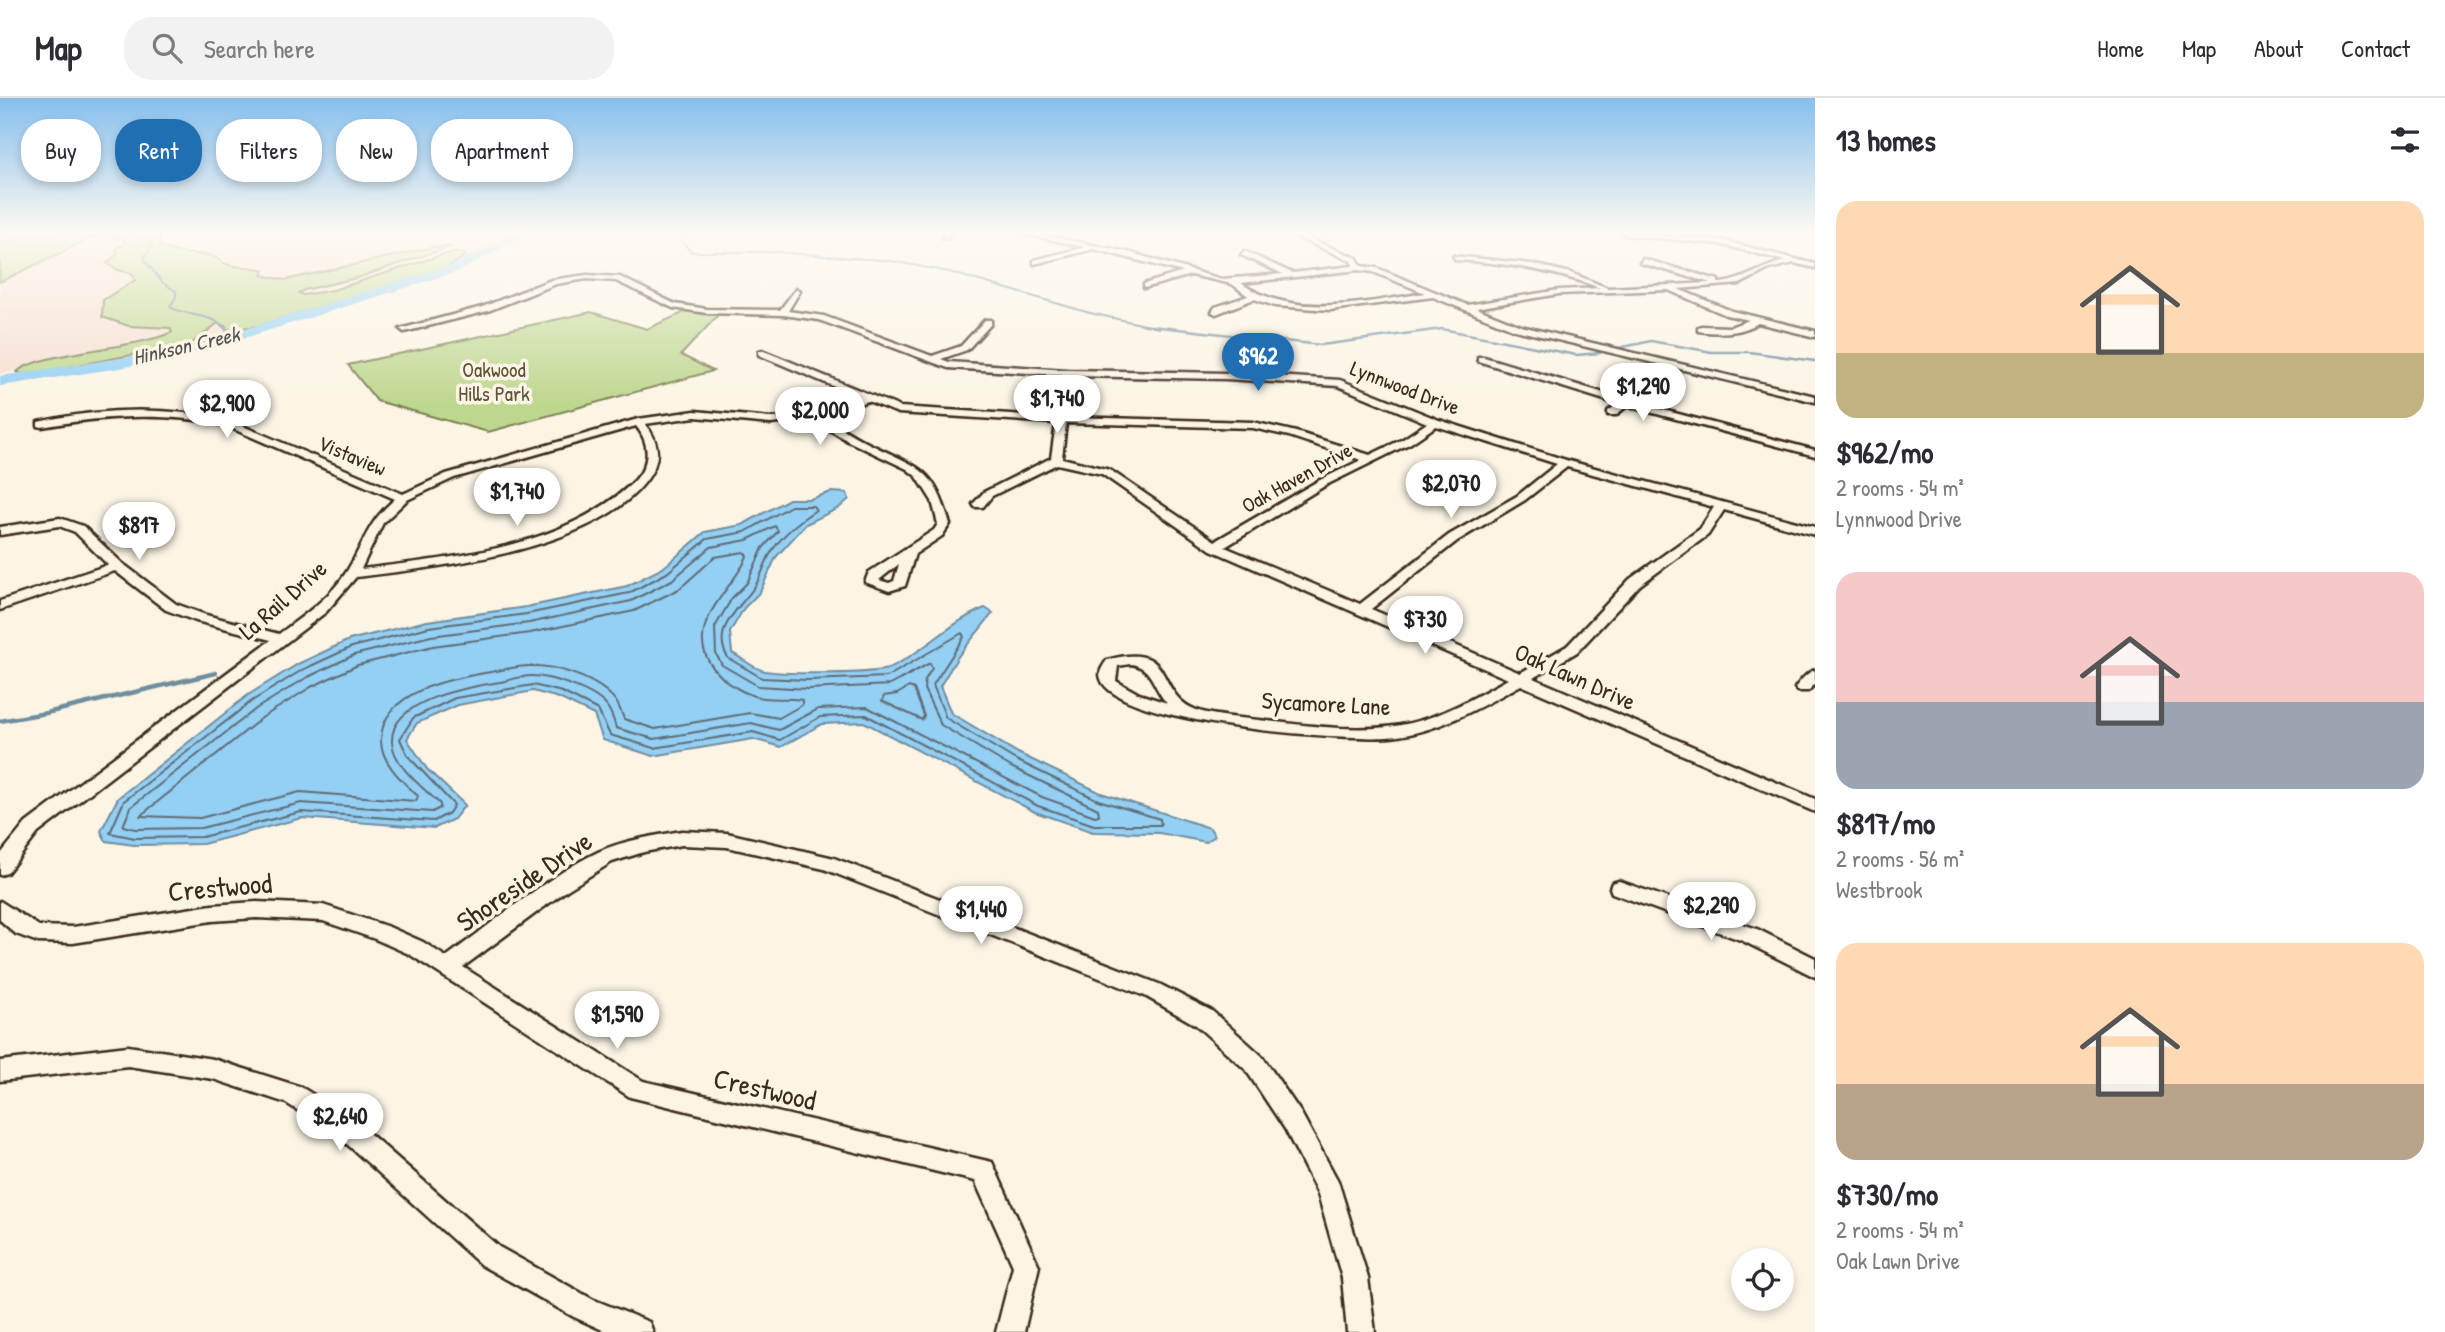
<!DOCTYPE html>
<html lang="en">
<head>
<meta charset="utf-8">
<style>
	:root { --surface:#fff; --page:#f2f2f3; --text:#2b2b33; --muted:#7c7c81; --line:#e1e1e2; --accent:#1f6fb2 }
	body { margin:0; font-family:"Patrick Hand",sans-serif; background:var(--page); color:var(--text); height:100vh; display:flex; flex-direction:column; font-size:26px; white-space:nowrap }
	* { box-sizing:border-box; margin:0 }
	p { font-size:23px; color:var(--muted) }
	.icon { flex:none; width:38px; height:38px; fill:none; stroke:currentColor; stroke-width:2; stroke-linecap:round; stroke-linejoin:round }
	.map { position:relative; flex:1; overflow:hidden }
	.details { display:flex; flex-direction:column; background:var(--surface); width:630px }
	.details>* { flex:none }
	.top-card { position:absolute; left:21px; top:21px; width:665px; height:63px; display:flex; gap:14px }
	.controls { position:absolute; left:1731px; top:1150px; display:grid; gap:14px }
	.controls a { display:grid; place-items:center; width:63px; height:63px; border-radius:50%; background:var(--surface); box-shadow:0 4px 10px #0003; font-size:35px }
	.price { position:absolute; translate:-50% -60px; padding:0 16px; border-radius:24px; background:#fff; color:#222; font-size:23px; line-height:46px; filter:drop-shadow(0 2px 4px #0008) }
	.price::after { content:''; position:absolute; left:50%; top:42px; width:21px; height:16px; margin-left:-10px; background:inherit; clip-path:polygon(0 0,100% 0,50% 100%) }
	.price.on { background:var(--accent); color:#fff }
	ul { padding:0; list-style:none }
	li { display:grid; align-content:center; gap:14px; height:371px; padding:0 21px }
	li span { display:grid; place-items:center; height:217px; border-radius:21px; color:#555 }
	li>.icon { margin-inline-start:auto }
	span .icon { width:126px; height:126px; fill:#fffc; stroke-width:1 }
	li b { font-size:30px }
	h2 { display:flex; justify-content:space-between; align-items:center; height:84px; padding:0 21px; font-size:30px }
	.chip { padding:0 24px; border-radius:28px; background:var(--surface); box-shadow:0 4px 10px #0003; font-size:24px; line-height:63px }
	.chip.on { background:var(--accent); color:#fff }
	header { display:flex; align-items:center; gap:42px; box-sizing:border-box; height:98px; padding:0 35px; background:var(--surface); border-bottom:2px solid var(--line) }
	header strong { font-size:33px }
	nav { display:flex; gap:38px; margin-inline-start:auto; font-size:24px }
	.search { width:490px; height:63px; background:var(--page); display:flex; align-items:center; gap:18px; box-sizing:border-box; padding:0 24px; border-radius:28px; color:var(--muted); font-size:26px }
	main { display:flex; flex:1; min-height:0 }
	.map>svg:first-child { display:block }
	.built { fill:#f5dfd2 }
	.green { fill:#bed78f; stroke:#7c8056; stroke-width:2 }
	.water { fill:#94cff4; stroke:#708d9e; stroke-width:2 }
	.lines { fill:none; stroke-linecap:round; stroke-linejoin:round }
	.shore { stroke:#5f6c74; stroke-width:2 }
	.stream-far2 { stroke:#708d9e; stroke-width:2 }
	.stream-far1 { stroke:#708d9e; stroke-width:2.5 }
	.stream { stroke:#708d9e; stroke-width:4.5 }
	.river { fill:#94cff4; fill-rule:evenodd }
	.minor-casing { stroke:#3b2a1e; stroke-width:5 }
	.minor { fill:#fcf5e5; fill-rule:evenodd }
	.labels { text-anchor:middle; stroke-width:7; stroke-linejoin:round; paint-order:stroke }
	.far-water-label { font-size:21px; font-style:italic; fill:#515354; stroke:#fcf5e5 }
	.far-park-label { font-size:21px; fill:#5c553a; stroke:#fcf5e5 }
	.far-street-label { font-size:21px; fill:#3b2a1e; stroke:#fcf5e5 }
	.street-label { font-size:24px; fill:#3b2a1e; stroke:#fcf5e5 }
	.near-street-label { font-size:28px; fill:#3b2a1e; stroke:#fcf5e5 }
</style>
</head>
<body>
<header>
<strong>Map</strong>
<div class="search"><svg class="icon" aria-label="search" viewBox="0 0 24 24"><circle cx="10" cy="10" r="6"/><path d="M15 15l6 6"/></svg>Search here</div>
<nav><a>Home</a><a>Map</a><a>About</a><a>Contact</a></nav>
</header>
<main>
<div class="map">
<svg width="1815" height="1234" viewBox="0 0 1815 1234">
	<rect width="100%" height="100%" fill="#fcf5e5"/>
	<filter id="ink" filterUnits="userSpaceOnUse"><feTurbulence type="fractalNoise" baseFrequency=".0143" numOctaves="2"/><feDisplacementMap in="SourceGraphic" scale="14" xChannelSelector="R" yChannelSelector="G"/><feConvolveMatrix kernelMatrix="1 2 1 2 8 2 1 2 1" color-interpolation-filters="sRGB"/></filter>
	<g filter="url(#ink)">
		<!-- built -->
		<polygon class="built" points="102,135 523,135 456,170 227,240 128,251 0,276 0,184"/>
		<!-- green -->
		<g class="green">
			<polygon points="28,135 102,135 0,184 0,143 15,142 12,140"/>
			<path d="M 132,135 L 159,135 L 160,148 C 176,156 191,155 208,157 C 218,158 219,164 226,166 C 238,170 252,168 264,172 L 262,177 L 285,182 L 434,149 L 452,148 L 357,180 L 304,192 L 299,195 L 303,197 L 333,192 L 445,156 L 460,154 L 465,158 L 447,170 L 257,228 L 227,232 L 218,225 L 191,246 L 41,274 L 22,276 L 17,274 C 37,254 138,251 172,234 L 170,230 L 129,228 L 102,219 L 103,202 L 135,182 L 131,175 L 118,172 L 107,165 L 117,156 L 116,151 L 125,145 L 122,140 L 110,139 Z"/>
			<polygon points="687,213 719,216 681,257 713,273 488,334 377,303 348,267 591,214 647,231"/>
		</g>
		<!-- water -->
		<path class="water" d="M 831,394 L 847,395 L 849,401 L 839,410 L 806,426 L 776,459 L 760,494 L 744,510 L 730,534 L 732,555 C 742,560 754,571 765,573 C 783,576 875,577 889,570 C 923,555 951,523 985,510 L 993,515 L 959,557 L 940,588 L 951,615 L 1018,655 L 1101,695 L 1210,730 L 1215,738 L 1206,744 L 1159,735 L 1093,734 L 1035,714 L 864,624 L 822,626 L 781,649 L 753,641 L 653,658 L 603,642 L 594,617 L 559,600 L 533,593 L 458,607 L 417,625 L 407,641 L 427,671 L 465,707 L 454,721 L 435,730 L 302,720 L 203,746 L 134,747 L 106,743 L 101,733 L 118,700 L 248,597 L 298,566 L 349,542 L 427,523 L 526,509 L 627,488 L 663,470 L 705,434 L 742,427 L 789,401 L 810,401 Z"/>
		<g class="lines">
			<!-- shore -->
			<g class="shore">
				<path d="M 791,408 L 813,408 L 816,412 C 798,423 779,440 769,458 C 764,468 761,479 755,488 C 741,510 710,530 728,560 L 762,580 L 808,582 L 887,579 L 962,535 L 964,539 L 933,587 L 946,620 L 1014,661 L 1098,702 L 1160,721 L 1161,727 L 1094,727 L 1038,708 L 866,617 L 820,619 L 780,642 L 753,634 L 654,650 L 610,637 L 598,612 L 562,594 L 533,587 L 455,600 L 413,620 L 400,641 L 408,658 L 454,707 L 449,715 L 434,723 L 301,714 L 202,739 L 135,740 L 110,735 L 124,703 L 252,603 L 302,572 L 352,549 L 429,529 L 527,516 L 629,495 L 667,475 L 707,441 L 745,434 Z"/>
				<path d="M 775,428 L 778,433 L 763,450 L 747,485 L 732,500 L 715,529 L 716,556 L 722,567 L 758,588 L 808,591 L 890,587 L 930,565 L 932,570 L 925,582 L 924,591 L 941,627 L 1011,669 L 1098,711 L 1099,717 L 1095,718 L 1042,699 L 867,609 L 818,611 L 779,632 L 751,625 L 654,641 L 616,630 C 614,623 612,616 608,610 C 597,593 551,578 531,578 C 521,578 510,582 500,584 C 469,589 390,601 392,644 C 394,669 424,690 440,706 L 440,710 L 432,714 L 301,705 L 201,730 L 135,731 L 123,728 L 131,709 L 257,610 L 306,580 L 354,557 L 431,538 L 529,525 L 631,503 L 672,482 L 711,449 L 747,442 Z"/>
				<path d="M 744,454 L 747,458 L 743,467 C 724,499 683,533 714,571 C 724,583 739,593 754,598 C 769,603 786,599 802,602 L 802,607 L 779,620 L 750,615 L 655,631 L 624,621 C 621,614 619,607 615,602 C 598,581 558,568 533,568 C 520,567 508,571 496,573 C 457,580 383,590 381,641 C 380,664 403,684 418,698 L 416,703 L 300,694 L 200,720 L 140,718 L 263,619 L 311,589 L 358,567 L 433,548 L 530,535 L 634,513 L 679,491 L 715,459 Z"/>
				<polygon points="909,589 914,591 924,618 922,622 882,603 884,598 897,596"/>
			</g>
			<!-- stream-far2 -->
			<g class="stream-far2">
				<path d="M 139,135 L 153,148 L 144,159 L 145,163 L 163,185 L 176,193 L 176,199 L 170,209 C 188,219 212,216 226,230"/>
				<polyline points="675,135 691,154 777,154 892,163 949,174 1090,215 1159,230"/>
			</g>
			<!-- stream-far1 -->
			<g class="stream-far1">
				<polyline points="226,228 227,240"/>
				<polyline points="1151,228 1321,247 1442,231 1576,257 1600,255"/>
				<polyline points="1619,250 1651,243 1712,254 1749,254 1815,263"/>
			</g>
			<!-- stream -->
			<polyline class="stream" points="0,623 46,615 216,575"/>
			<!-- river -->
			<polygon class="river" points="515,135 529,135 460,173 206,252 120,270 0,288 0,278 120,260 198,245 452,167"/>
			<!-- minor casing -->
			<g class="minor-casing">
				<g id="minor">
					<polygon points="946,135 953,135 947,140 943,140"/>
					<path d="M 1021,135 L 1032,135 L 1128,154 L 1221,181 L 1283,176 L 1241,157 L 1244,153 L 1292,175 L 1353,168 L 1351,163 L 1288,135 L 1296,135 L 1357,160 L 1361,168 L 1377,170 L 1467,207 L 1559,192 L 1600,190 C 1553,172 1506,165 1456,162 L 1453,158 L 1532,166 L 1571,175 L 1608,190 L 1711,185 L 1640,165 L 1643,161 L 1718,182 L 1718,185 C 1742,184 1762,168 1785,163 L 1720,146 L 1625,137 L 1622,135 L 1720,142 L 1815,166 L 1815,170 L 1794,165 L 1769,171 L 1740,186 L 1678,191 L 1732,213 L 1815,233 L 1815,239 L 1758,225 C 1740,236 1719,236 1698,233 L 1698,229 L 1701,228 L 1730,229 L 1749,222 L 1726,217 L 1668,192 L 1559,196 L 1476,210 L 1521,228 L 1815,298 L 1815,304 L 1676,270 L 1633,304 L 1815,352 L 1815,358 L 1627,308 L 1616,317 L 1608,317 L 1608,313 L 1618,306 L 1478,263 L 1478,259 L 1484,259 L 1624,301 L 1667,268 L 1515,232 L 1433,199 L 1330,212 L 1275,208 L 1254,201 L 1216,216 L 1212,214 L 1215,209 L 1248,198 L 1232,186 L 1191,177 L 1144,190 L 1144,186 L 1183,174 L 1094,151 L 1034,166 L 1034,162 L 1085,149 ZM 1358,172 L 1373,174 L 1425,195 C 1366,204 1293,222 1241,185 Z"/>
					<path d="M 587,177 L 620,179 L 675,206 L 707,211 L 780,212 L 796,191 L 800,193 L 788,213 L 824,218 L 932,258 L 961,248 L 985,222 L 991,222 L 991,226 L 967,252 L 941,261 L 949,264 L 1067,272 L 1226,275 L 1340,282 L 1439,322 L 1569,363 L 1815,429 L 1815,437 L 1724,412 L 1708,437 L 1640,487 L 1577,554 L 1533,580 L 1815,701 L 1815,714 L 1521,587 C 1482,608 1442,632 1398,638 C 1354,645 1115,626 1101,581 C 1098,574 1103,568 1107,562 C 1177,543 1153,593 1194,611 C 1212,619 1247,620 1267,623 C 1314,628 1365,636 1411,625 C 1445,617 1477,598 1508,581 L 1211,452 L 1102,376 L 1057,366 L 992,398 L 983,409 L 975,409 L 973,406 L 984,394 L 1051,360 L 1056,325 L 898,315 L 868,303 L 822,318 C 839,328 856,340 874,348 C 922,371 934,371 950,426 L 942,438 L 915,456 L 905,488 L 889,493 L 865,484 L 869,474 L 934,432 L 938,426 L 932,403 L 917,379 L 907,371 L 848,343 L 812,321 L 771,326 L 695,319 L 645,326 C 661,345 661,363 646,383 C 593,453 438,469 356,479 L 326,514 L 38,735 L 7,775 L 0,777 L 0,757 L 26,725 L 271,542 L 196,523 L 166,512 L 115,473 L 0,512 L 0,503 L 108,467 L 75,434 L 59,428 L 0,437 L 0,429 L 60,420 L 83,428 L 122,465 L 176,506 L 206,517 L 279,536 C 303,518 331,499 347,473 C 366,442 366,426 395,401 L 224,327 C 163,314 103,318 42,329 L 38,328 L 38,324 C 102,310 167,308 231,323 L 403,396 L 446,376 L 638,321 L 695,313 L 771,320 L 801,318 L 859,299 L 759,257 L 759,253 L 762,252 L 900,309 L 1056,319 L 1062,277 L 948,270 L 819,222 L 783,217 L 707,215 L 673,210 L 616,183 L 587,181 L 556,186 L 488,213 L 404,234 L 400,231 L 482,209 L 551,182 ZM 1071,278 L 1226,281 L 1338,288 L 1427,325 L 1403,341 L 1370,357 L 1296,334 L 1253,324 L 1067,319 ZM 1066,325 L 1253,330 L 1289,338 L 1361,362 L 1318,383 L 1215,443 L 1110,372 L 1062,360 ZM 636,328 C 653,349 649,371 629,388 C 558,451 451,460 361,471 L 383,425 L 407,402 L 454,380 ZM 1436,328 L 1557,366 L 1517,398 L 1449,437 L 1360,506 L 1225,449 L 1326,387 L 1411,345 ZM 1567,369 L 1714,409 L 1700,431 L 1630,481 L 1567,548 L 1520,575 L 1371,511 L 1457,443 L 1525,402 ZM 899,466 L 894,483 L 889,485 L 879,482 ZM 1130,566 C 1153,568 1153,591 1167,605 L 1139,596 L 1116,583 L 1118,568 Z"/>
					<path d="M 1815,572 L 1815,586 L 1808,593 L 1798,593 L 1795,590 C 1800,583 1807,574 1815,572 Z"/>
					<path d="M 682,733 L 727,735 L 834,760 L 1159,886 L 1212,913 L 1262,958 L 1301,1015 L 1338,1083 L 1368,1180 L 1375,1234 L 1347,1234 L 1342,1180 L 1318,1096 L 1285,1031 L 1246,972 L 1196,927 L 1145,898 L 824,771 L 727,749 L 682,747 L 644,754 L 612,764 L 567,792 L 463,869 L 643,983 L 992,1064 L 1039,1168 L 1024,1234 L 996,1234 L 1013,1168 L 975,1083 L 630,999 L 409,856 L 375,841 L 323,823 L 256,820 L 212,823 L 73,845 L 38,844 L 16,836 L 0,822 L 0,803 L 39,828 L 73,829 L 212,807 L 256,804 L 323,807 L 389,829 L 423,844 L 446,859 C 492,826 549,777 598,754 C 624,742 654,738 682,733 Z"/>
					<polygon points="1619,783 1757,831 1815,860 1815,879 1743,843 1612,795 1610,790 1612,785"/>
					<polygon points="128,948 213,961 301,989 354,1022 499,1149 592,1201 649,1224 653,1234 607,1234 574,1219 481,1167 338,1038 286,1005 213,981 128,968 0,983 0,963"/>
				</g>
			</g>
			<!-- minor -->
			<use href="#minor" class="minor"/>
		</g>
	</g>
	<!-- sky -->
	<linearGradient id="sky" x2="0" y2="1"><stop stop-color="#86bfed"/><stop offset="0.44" stop-color="#fefaf3"/><stop offset="1" stop-color="#fefaf3" stop-opacity="0"/></linearGradient>
	<rect width="1815" height="307" fill="url(#sky)"/>
	<g class="labels">
		<!-- far-water labels -->
		<g class="far-water-label">
			<text transform="translate(186 248) rotate(-13)" y="7">Hinkson Creek</text>
		</g>
		<!-- far-park labels -->
		<g class="far-park-label">
			<text x="494" y="279">Oakwood<tspan x="494" dy="24">Hills Park</tspan></text>
		</g>
		<!-- far-street labels -->
		<g class="far-street-label">
			<text transform="translate(1405 290) rotate(21)" y="7">Lynnwood Drive</text>
			<text transform="translate(352 358) rotate(23)" y="7">Vistaview</text>
			<text transform="translate(1297 380) rotate(-29)" y="7">Oak Haven Drive</text>
		</g>
		<!-- street labels -->
		<g class="street-label">
			<text transform="translate(283 502) rotate(-41)" y="8">La Rail Drive</text>
			<text transform="translate(1575 579) rotate(24)" y="8">Oak Lawn Drive</text>
			<text transform="translate(1326 606) rotate(3)" y="8">Sycamore Lane</text>
		</g>
		<!-- near-street labels -->
		<g class="near-street-label">
			<text transform="translate(524 783) rotate(-34)" y="10">Shoreside Drive</text>
			<text transform="translate(220 789) rotate(-5)" y="10">Crestwood</text>
			<text transform="translate(765 991) rotate(13)" y="10">Crestwood</text>
		</g>
	</g>
</svg>
<div class="controls">
<a><svg class="icon" aria-label="locate" viewBox="0 0 24 24"><circle cx="12" cy="12" r="6"/><path d="M12 2v4M12 18v4M2 12h4M18 12h4"/></svg></a>
</div>
<b class="price on" style="left:1258px;top:295px">$962</b>
<b class="price" style="left:1643px;top:325px">$1,290</b>
<b class="price" style="left:1057px;top:337px">$1,740</b>
<b class="price" style="left:227px;top:342px">$2,900</b>
<b class="price" style="left:820px;top:349px">$2,000</b>
<b class="price" style="left:1451px;top:422px">$2,070</b>
<b class="price" style="left:517px;top:430px">$1,740</b>
<b class="price" style="left:139px;top:464px">$817</b>
<b class="price" style="left:1425px;top:558px">$730</b>
<b class="price" style="left:1711px;top:844px">$2,290</b>
<b class="price" style="left:981px;top:848px">$1,440</b>
<b class="price" style="left:617px;top:953px">$1,590</b>
<b class="price" style="left:340px;top:1055px">$2,640</b>
<div class="top-card">
<a class="chip">Buy</a>
<a class="chip on">Rent</a>
<a class="chip">Filters</a>
<a class="chip">New</a>
<a class="chip">Apartment</a>
</div>
</div>
<section class="details">
<h2>13 homes<svg class="icon" aria-label="filters" viewBox="0 0 24 24"><path d="M4 7h16M4 17h16"/><circle cx="9" cy="7" r="2"/><circle cx="15" cy="17" r="2"/></svg></h2>
<ul>
<li><span style="background:linear-gradient(#ffd9b3 70%,#c2b280 0)"><svg class="icon" aria-label="home" viewBox="0 0 24 24"><path d="M3 11l9-7 9 7M6 9v11h12V9"/></svg></span><div><b>$962/mo</b><p>2 rooms · 54 m²</p><p>Lynnwood Drive</p></div></li>
<li><span style="background:linear-gradient(#f6c9c9 60%,#9aa5b1 0)"><svg class="icon" aria-label="home" viewBox="0 0 24 24"><path d="M3 11l9-7 9 7M6 9v11h12V9"/></svg></span><div><b>$817/mo</b><p>2 rooms · 56 m²</p><p>Westbrook</p></div></li>
<li><span style="background:linear-gradient(#ffd9b3 65%,#b9a48a 0)"><svg class="icon" aria-label="home" viewBox="0 0 24 24"><path d="M3 11l9-7 9 7M6 9v11h12V9"/></svg></span><div><b>$730/mo</b><p>2 rooms · 54 m²</p><p>Oak Lawn Drive</p></div></li>
</ul>
</section>
</main>
</body>
</html>
